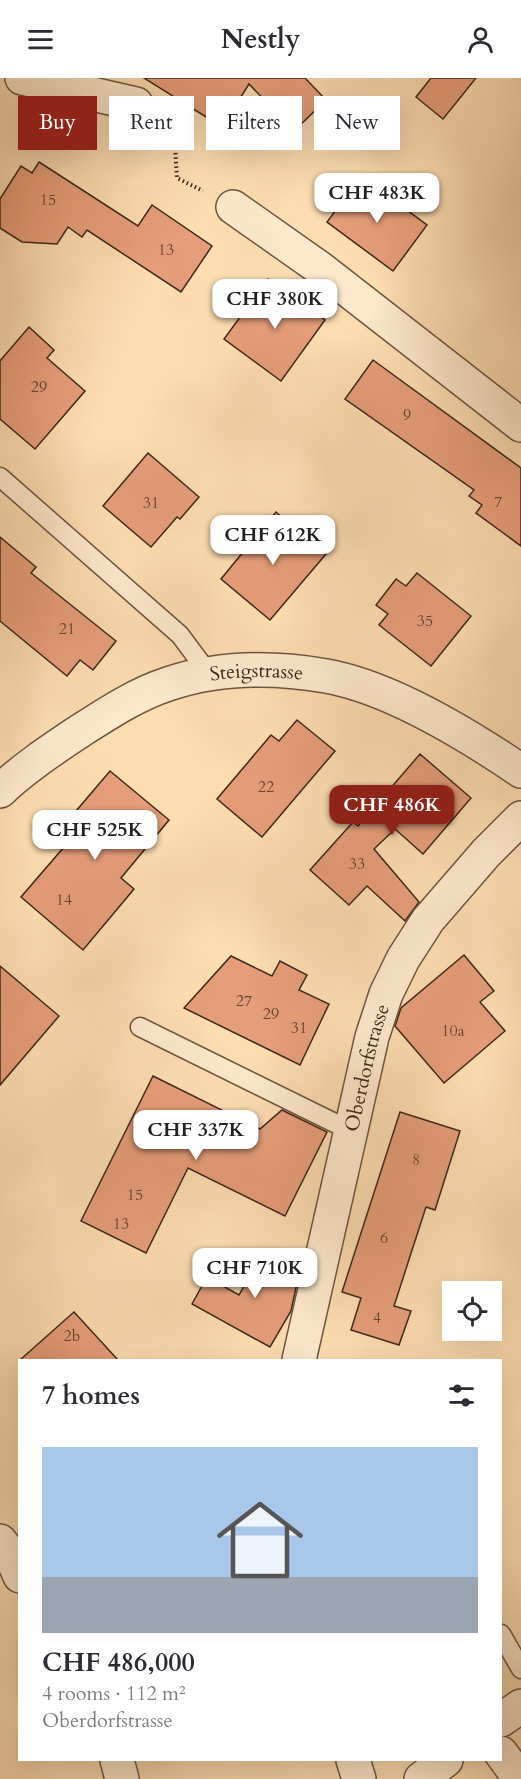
<!DOCTYPE html>
<html lang="en">
<head>
<meta charset="utf-8">
<style>
	:root { --surface:#fff; --page:#f2f2f3; --text:#2b2b33; --muted:#7c7c81; --accent:#8f2418 }
	body { margin:0; font-family:Cardo,serif; background:var(--page); color:var(--text); height:100vh; display:flex; flex-direction:column; font-size:22px; white-space:nowrap }
	* { box-sizing:border-box; margin:0 }
	p { font-size:20px; color:var(--muted) }
	.icon { flex:none; width:33px; height:33px; fill:none; stroke:currentColor; stroke-width:2; stroke-linecap:round; stroke-linejoin:round }
	.map { position:relative; flex:1; overflow:hidden }
	.panel { position:absolute; left:18px; top:1281px; width:484px; height:402px; display:flex; flex-direction:column; background:var(--surface); border-radius:0px; box-shadow:0 6px 24px #0002 }
	.panel>* { flex:none }
	.guide { position:absolute; left:18px; top:18px; width:486px; height:54px; display:flex; gap:12px }
	.buttons { position:absolute; left:442px; top:1203px; display:grid; gap:12px }
	.buttons a { display:grid; place-items:center; width:60px; height:60px; border-radius:0px; background:var(--surface); box-shadow:0 6px 24px #0002; font-size:30px }
	.price { position:absolute; translate:-50% -51px; padding:0 14px; border-radius:12px; background:#fff; color:#222; font-size:20px; line-height:39px; filter:drop-shadow(0 2px 3px #0008) }
	.price::after { content:''; position:absolute; left:50%; top:36px; width:18px; height:14px; margin-left:-9px; background:inherit; clip-path:polygon(0 0,100% 0,50% 100%) }
	.price.selected { background:var(--accent); color:#fff }
	ul { padding:0; list-style:none }
	li { display:grid; align-content:center; gap:12px; height:318px; padding:0 24px }
	li span { display:grid; place-items:center; height:186px; border-radius:0px; color:#555 }
	li>.icon { margin-inline-start:auto }
	span .icon { width:108px; height:108px; fill:#fffc; stroke-width:1 }
	li b { font-size:26px }
	h2 { display:flex; justify-content:space-between; align-items:center; height:72px; padding:0 24px; font-size:26px }
	.tag { padding:0 21px; border-radius:0px; background:var(--surface); box-shadow:0 6px 24px #0002; font-size:21px; line-height:54px }
	.tag.selected { background:var(--accent); color:#fff }
	header { display:flex; justify-content:space-between; align-items:center; height:78px; padding:0 24px; background:var(--surface); font-size:27px; font-weight:700 }
	.map>svg:first-child { display:block }
	.building { fill:#e69d79; stroke:#3d271c; stroke-width:1.5 }
	.lines { fill:none; stroke-linecap:round; stroke-linejoin:round }
	.service-casing { stroke:#6d5441; stroke-width:21 }
	.minor-casing { stroke:#6d5441; stroke-width:36 }
	.path { stroke:#3d271c; stroke-width:4; stroke-dasharray:1.5 3; stroke-linecap:butt }
	.service { stroke:#fde8cc; stroke-width:18 }
	.minor { stroke:#fde8cc; stroke-width:33 }
	.labels { text-anchor:middle; stroke-width:6; stroke-linejoin:round; paint-order:stroke }
	.number-label { font-size:16px; fill:#674433 }
	.street-label { font-size:20px; fill:#3d271c; stroke:#fde8cc }
</style>
</head>
<body>
<header><svg class="icon" aria-label="menu" viewBox="0 0 24 24"><path d="M4 6h16M4 12h16M4 18h16"/></svg>Nestly<svg class="icon" aria-label="person" viewBox="0 0 24 24"><circle cx="12" cy="8" r="4"/><path d="M4 21q1-7 8-7t8 7"/></svg></header>
<div class="map">
<svg width="521" height="1701" viewBox="0 0 521 1701">
	<rect width="100%" height="100%" fill="#fcdcb1"/>
	<filter id="stains"><feTurbulence type="fractalNoise" baseFrequency=".00333" numOctaves="4"/><feColorMatrix values="0 0 0 0 .2 0 0 0 0 .09 0 0 0 0 .02 0 0 0 .5 -.17"/></filter>
	<radialGradient id="worn" r=".72"><stop offset=".6" stop-color="#630" stop-opacity="0"/><stop offset="1" stop-color="#630" stop-opacity=".3"/></radialGradient>
	<!-- building -->
	<g class="building">
		<polygon points="144,0 305,0 326,22 294,53 249,6 222,49"/>
		<polygon points="431,0 476,0 443,41 416,19"/>
		<polygon points="39,84 138,148 152,127 212,168 181,214 87,152 82,159 68,149 57,166 22,164 0,150 0,121 21,88 32,95"/>
		<polygon points="361,98 427,147 393,193 327,144"/>
		<polygon points="268,201 325,242 281,303 224,261"/>
		<polygon points="29,249 54,272 47,280 85,313 35,371 0,341 0,283"/>
		<polygon points="373,282 521,390 521,468 476,435 482,427 469,418 474,412 345,321"/>
		<polygon points="148,375 199,419 180,441 177,439 151,469 103,428"/>
		<polygon points="276,434 326,476 270,542 221,501"/>
		<polygon points="0,459 36,489 31,495 116,563 93,592 80,582 67,598 0,543"/>
		<polygon points="417,495 471,538 431,588 379,547 388,536 376,527 396,501 406,508"/>
		<polygon points="297,642 335,673 262,759 217,721 271,657 279,663"/>
		<polygon points="420,676 471,720 423,776 395,751 374,771 419,824 405,843 367,808 349,827 310,792 353,744 358,748"/>
		<polygon points="110,693 169,742 121,800 134,811 83,872 21,819 70,762 59,753"/>
		<polygon points="464,877 494,913 480,924 505,953 444,1005 395,948 401,930"/>
		<polygon points="231,878 272,898 280,883 307,897 299,912 329,926 300,987 184,930"/>
		<polygon points="0,888 59,938 0,1007"/>
		<polygon points="153,998 260,1051 282,1032 327,1054 285,1138 188,1090 146,1175 81,1143"/>
		<polygon points="400,1034 460,1053 435,1132 426,1129 394,1228 411,1233 399,1267 351,1252 361,1220 342,1214"/>
		<polygon points="266,1171 300,1191 291,1233 270,1269 192,1226 207,1199 239,1217"/>
		<polygon points="74,1234 118,1282 20,1282"/>
	</g>
	<g class="lines">
		<!-- service casing -->
		<g class="service-casing">
			<g id="service">
				<polyline points="0,399 180,557 209,596"/>
				<polyline points="140,949 351,1053"/>
				<polyline points="501,1556 521,1591"/>
			</g>
		</g>
		<!-- minor casing -->
		<g class="minor-casing">
			<g id="minor">
				<polyline points="22,0 136,26"/>
				<polyline points="233,129 321,191 521,347"/>
				<path id="s1" d="M 0,713 C 24,690 53,671 80,653 C 108,635 137,616 168,606 C 218,589 274,589 326,598 C 389,609 468,657 521,693"/>
				<path id="s2" d="M 299,1282 L 372,959 L 386,916 L 403,881 L 428,842 L 486,775 L 521,740"/>
				<polyline points="0,1463 10,1476 20,1498"/>
				<polyline points="501,1642 521,1628"/>
				<polyline points="501,1675 520,1701"/>
				<polyline points="117,1682 122,1701"/>
				<polyline points="353,1682 359,1701"/>
				<polyline points="421,1701 446,1682"/>
			</g>
		</g>
		<!-- path -->
		<polyline class="path" points="164,46 175,68 177,100 203,113"/>
		<!-- service -->
		<use href="#service" class="service"/>
		<!-- minor -->
		<use href="#minor" class="minor"/>
	</g>
	<g class="labels">
		<!-- number labels -->
		<g class="number-label">
			<text x="48" y="127">15</text>
			<text x="166" y="177">13</text>
			<text x="39" y="314">29</text>
			<text x="407" y="342">9</text>
			<text x="498" y="429">7</text>
			<text x="151" y="430">31</text>
			<text x="425" y="548">35</text>
			<text x="67" y="556">21</text>
			<text x="266" y="714">22</text>
			<text x="357" y="791">33</text>
			<text x="64" y="827">14</text>
			<text x="244" y="928">27</text>
			<text x="271" y="941">29</text>
			<text x="299" y="955">31</text>
			<text x="453" y="958">10a</text>
			<text x="416" y="1087">8</text>
			<text x="135" y="1122">15</text>
			<text x="121" y="1151">13</text>
			<text x="384" y="1165">6</text>
			<text x="377" y="1245">4</text>
			<text x="72" y="1263">2b</text>
		</g>
		<!-- street labels -->
		<g class="street-label">
			<text dy="7" stroke="none"><textPath href="#s1" startOffset="290">Steigstrasse</textPath></text>
			<text dy="7" stroke="none"><textPath href="#s2" startOffset="300">Oberdorfstrasse</textPath></text>
		</g>
	</g>
	<rect width="100%" height="100%" filter="url(#stains)"/>
	<rect width="100%" height="100%" fill="url(#worn)"/>
</svg>
<div class="buttons">
<a><svg class="icon" aria-label="locate" viewBox="0 0 24 24"><circle cx="12" cy="12" r="6"/><path d="M12 2v4M12 18v4M2 12h4M18 12h4"/></svg></a>
</div>
<b class="price" style="left:377px;top:146px">CHF 483K</b>
<b class="price" style="left:275px;top:252px">CHF 380K</b>
<b class="price" style="left:273px;top:488px">CHF 612K</b>
<b class="price selected" style="left:392px;top:758px">CHF 486K</b>
<b class="price" style="left:95px;top:783px">CHF 525K</b>
<b class="price" style="left:196px;top:1083px">CHF 337K</b>
<b class="price" style="left:255px;top:1221px">CHF 710K</b>
<div class="guide">
<a class="tag selected">Buy</a>
<a class="tag">Rent</a>
<a class="tag">Filters</a>
<a class="tag">New</a>
</div>
<section class="panel">
<h2>7 homes<svg class="icon" aria-label="filters" viewBox="0 0 24 24"><path d="M4 7h16M4 17h16"/><circle cx="9" cy="7" r="2"/><circle cx="15" cy="17" r="2"/></svg></h2>
<ul>
<li><span style="background:linear-gradient(#a9c7e8 70%,#9aa5b1 0)"><svg class="icon" aria-label="home" viewBox="0 0 24 24"><path d="M3 11l9-7 9 7M6 9v11h12V9"/></svg></span><div><b>CHF 486,000</b><p>4 rooms · 112 m²</p><p>Oberdorfstrasse</p></div></li>
</ul>
</section>
</div>
</body>
</html>
